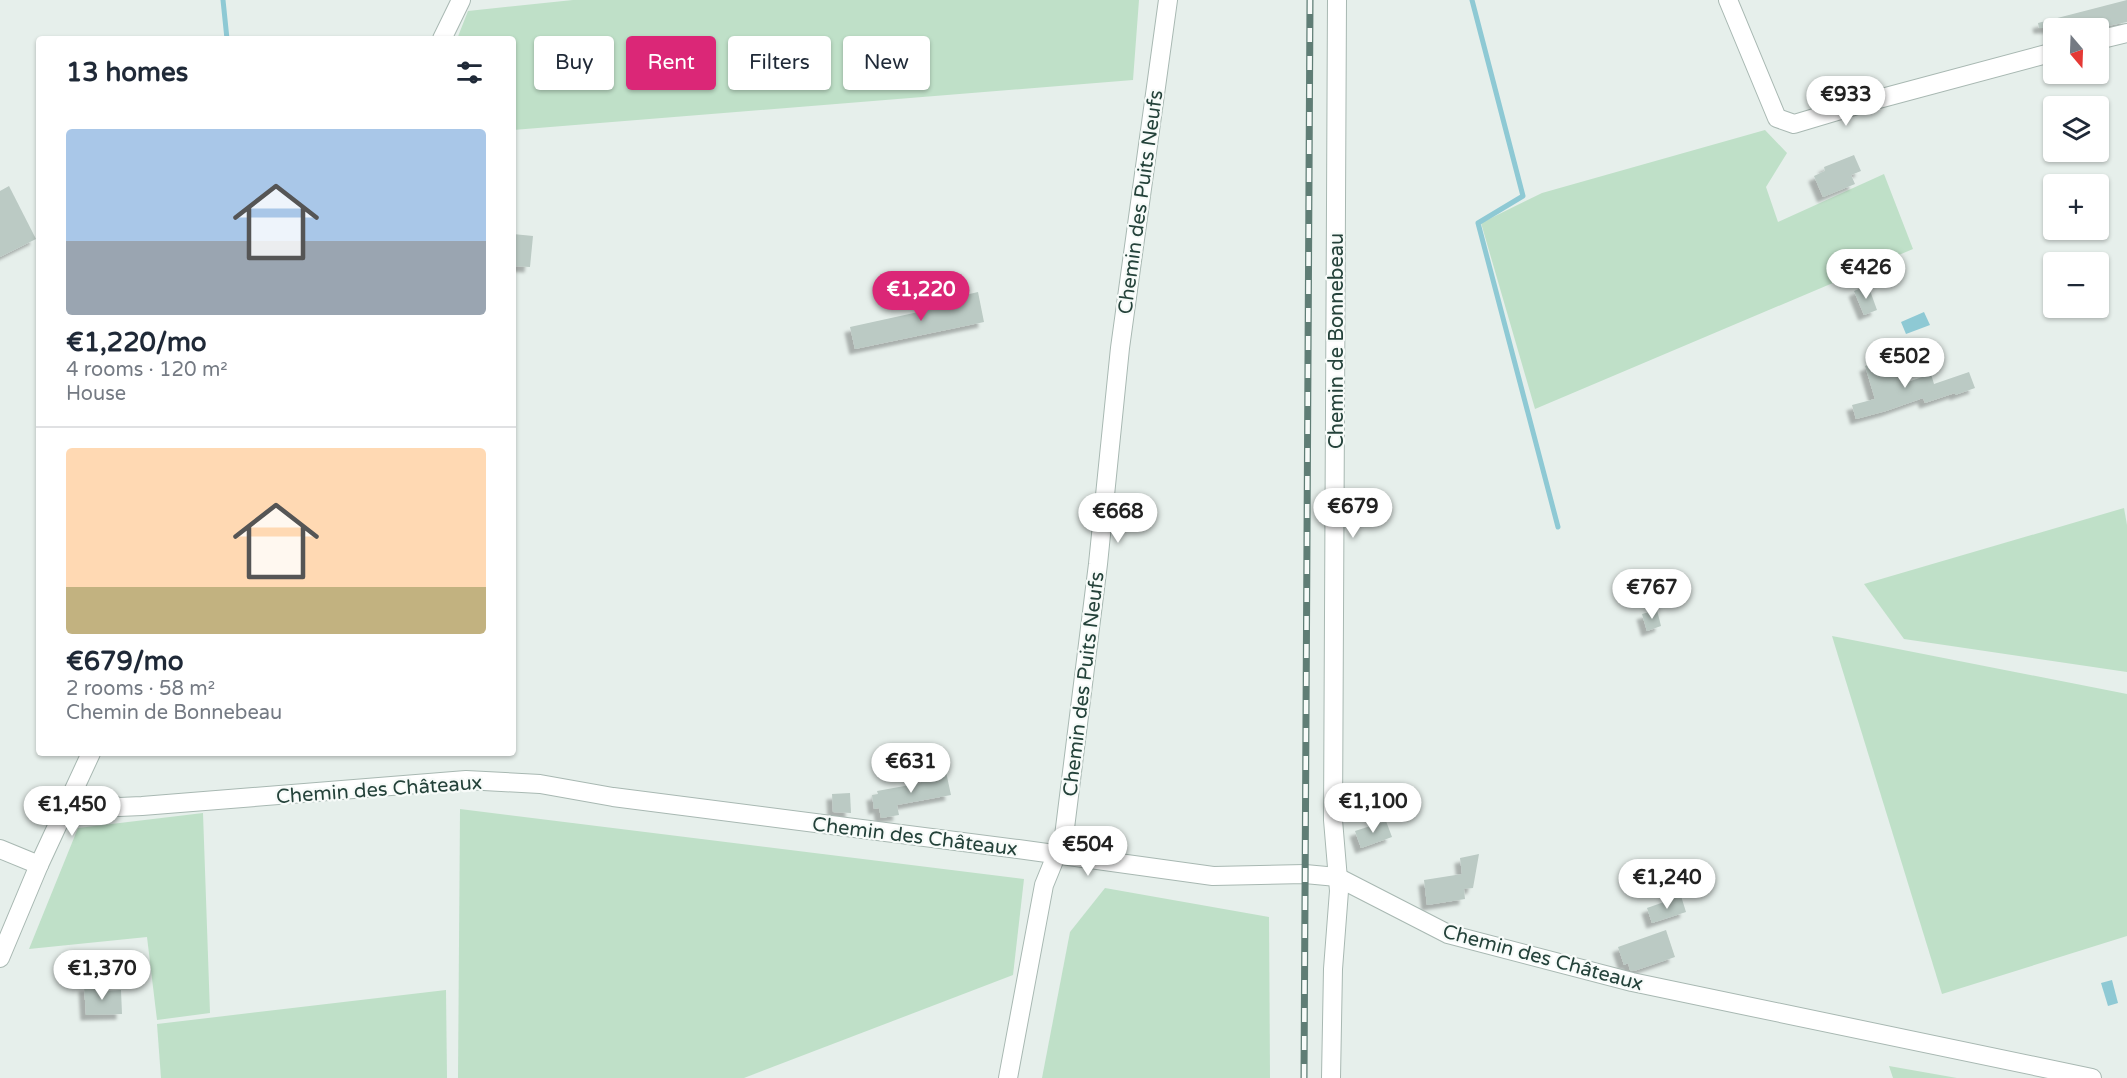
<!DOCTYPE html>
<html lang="en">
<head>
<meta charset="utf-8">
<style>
	:root { --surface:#fff; --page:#f6f6f7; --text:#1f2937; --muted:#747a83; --line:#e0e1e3; --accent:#db2777 }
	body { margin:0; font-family:"Varela Round",sans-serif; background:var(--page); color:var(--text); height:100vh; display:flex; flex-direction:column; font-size:22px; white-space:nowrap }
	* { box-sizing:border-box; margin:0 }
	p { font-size:20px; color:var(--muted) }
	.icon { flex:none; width:33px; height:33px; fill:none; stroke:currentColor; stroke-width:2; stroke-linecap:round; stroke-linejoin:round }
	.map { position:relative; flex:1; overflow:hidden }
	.drawer { position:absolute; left:36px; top:36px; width:480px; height:720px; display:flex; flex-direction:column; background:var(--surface); border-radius:6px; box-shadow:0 2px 4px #0004 }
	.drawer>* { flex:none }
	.guide { position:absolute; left:534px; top:36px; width:570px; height:54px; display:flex; gap:12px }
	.needle { width:39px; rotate:161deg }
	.buttons { position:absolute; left:2043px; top:18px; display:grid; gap:12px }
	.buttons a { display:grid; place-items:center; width:66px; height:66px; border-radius:6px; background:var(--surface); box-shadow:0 2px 4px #0004; font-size:30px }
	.price { position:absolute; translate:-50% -51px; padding:0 14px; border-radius:21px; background:#fff; color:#222; font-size:20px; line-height:39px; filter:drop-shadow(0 2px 3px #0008) }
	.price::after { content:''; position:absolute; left:50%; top:36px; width:18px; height:14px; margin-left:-9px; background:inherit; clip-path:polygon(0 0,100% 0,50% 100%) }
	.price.selected { background:var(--accent); color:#fff }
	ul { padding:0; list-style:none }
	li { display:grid; align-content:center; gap:12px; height:318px; padding:0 30px }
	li+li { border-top:2px solid var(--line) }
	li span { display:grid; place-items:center; height:186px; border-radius:6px; color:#555 }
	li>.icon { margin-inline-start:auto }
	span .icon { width:108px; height:108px; fill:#fffc; stroke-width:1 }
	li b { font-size:26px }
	h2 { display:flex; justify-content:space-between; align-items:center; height:72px; padding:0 30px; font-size:26px }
	.chip { padding:0 21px; border-radius:6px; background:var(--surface); box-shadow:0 2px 4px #0004; font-size:21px; line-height:54px }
	.chip.selected { background:var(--accent); color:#fff }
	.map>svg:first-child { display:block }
	.green { fill:#bfe0c8 }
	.water { fill:#8ec9d4 }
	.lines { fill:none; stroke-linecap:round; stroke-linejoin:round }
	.stream { stroke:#8ec9d4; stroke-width:5 }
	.building { fill:#bbcac4; filter:url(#shadow) }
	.minor-casing { stroke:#a8b8b2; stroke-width:20 }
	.minor { stroke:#fff; stroke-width:18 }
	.rail-casing { stroke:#5f7d75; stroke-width:7 }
	.rail { stroke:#f7fbf9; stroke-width:4.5; stroke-dasharray:14; stroke-linecap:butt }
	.labels { text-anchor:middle; stroke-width:4.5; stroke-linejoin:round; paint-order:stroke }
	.street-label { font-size:20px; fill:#24423a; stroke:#f7fbf9 }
</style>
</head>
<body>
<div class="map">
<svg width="2127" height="1078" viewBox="0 0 2127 1078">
	<defs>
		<filter id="shadow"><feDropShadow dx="-5.5" dy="5.5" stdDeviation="1.5" flood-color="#0004"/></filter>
	</defs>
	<rect width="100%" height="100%" fill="#e6efeb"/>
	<!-- green -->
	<g class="green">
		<polygon points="573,0 1139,0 1133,80 513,130 513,39 457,39 468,11"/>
		<polygon points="1765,130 1787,153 1766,187 1778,222 1884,174 1913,249 1535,409 1481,223 1542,193"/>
		<polygon points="2124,508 2127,525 2127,672 1904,639 1864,584"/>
		<polygon points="1832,636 2127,694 2127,936 1942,994"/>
		<polygon points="460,809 1024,879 1013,975 744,1078 458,1078"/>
		<polygon points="203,813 210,1013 157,1020 147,937 29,949 78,828"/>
		<polygon points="1105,888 1269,917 1270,1078 1042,1078 1070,932"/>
		<polygon points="446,990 447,1078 161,1078 157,1024"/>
		<polygon points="1889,1066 1957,1078 1893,1078"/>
	</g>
	<!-- water -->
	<g class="water">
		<polygon points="1924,312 1930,325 1906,334 1901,322"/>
		<polygon points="2112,980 2118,1003 2108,1006 2101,983"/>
	</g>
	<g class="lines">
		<!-- stream -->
		<g class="stream">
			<polyline points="223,0 227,39"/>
			<polyline points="1472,0 1523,196 1478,223 1558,527"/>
		</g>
	</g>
	<!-- building -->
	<g class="building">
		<polygon points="2127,0 2127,22 2098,28 2039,28 2038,23"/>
		<polygon points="1854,155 1861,171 1851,175 1855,184 1823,197 1814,176 1825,171 1824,167"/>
		<polygon points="9,186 36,239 0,257 0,191"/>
		<polygon points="513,234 533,236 530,267 513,266"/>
		<polygon points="1868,285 1877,310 1864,315 1854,291"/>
		<polygon points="978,292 984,322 855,349 850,327 932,309 931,303"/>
		<polygon points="1893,356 1902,384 1931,374 1934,384 1969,372 1975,388 1955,395 1955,393 1925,403 1923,398 1886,411 1856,419 1852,405 1875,399 1865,366"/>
		<polygon points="1657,610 1661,626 1647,631 1642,614"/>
		<polygon points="946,772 951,795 897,805 899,815 881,818 879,808 874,809 872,795 878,794 877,791 921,783 920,778"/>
		<polygon points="850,793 851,813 833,812 832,794"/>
		<polygon points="1386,821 1392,837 1361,848 1355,831"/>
		<polygon points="1479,854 1473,888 1464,889 1465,899 1427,905 1424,880 1462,874 1460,858"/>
		<polygon points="1681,896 1686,912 1652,923 1647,908"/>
		<polygon points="1666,930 1675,957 1634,971 1630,970 1628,963 1624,965 1618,947"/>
		<polygon points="101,985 100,991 121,990 122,1014 86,1015 84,986"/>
	</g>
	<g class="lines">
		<!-- minor casing -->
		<g class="minor-casing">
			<g id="minor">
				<polyline points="1728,0 1777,118 1794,124 1871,101 2054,52"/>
				<polyline points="442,39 461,0"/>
				<polyline points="2098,40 2127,33"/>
				<polyline points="71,794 119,807 142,806 466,780 540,784 613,797 1018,849 1213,876 1305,874 1337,877 1448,934 1632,982 2092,1078"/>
				<polyline points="0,849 39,865"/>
				<polyline points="0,958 39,865 91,753"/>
				<polyline points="1008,1078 1044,885 1064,836 1098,564 1120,348 1168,0"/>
				<polyline points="1331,1078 1333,969 1339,891 1333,820 1337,0"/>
			</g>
		</g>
		<!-- minor -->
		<use href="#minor" class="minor"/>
		<!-- rail casing -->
		<g class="rail-casing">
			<polyline id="rail" points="1304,1078 1310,0"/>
		</g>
		<!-- rail -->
		<use href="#rail" class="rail"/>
	</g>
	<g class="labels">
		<!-- street labels -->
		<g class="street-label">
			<text transform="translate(1140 202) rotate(-82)" y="7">Chemin des Puits Neufs</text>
			<text transform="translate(1336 341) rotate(-90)" y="7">Chemin de Bonnebeau</text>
			<text transform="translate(1083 684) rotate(-83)" y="7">Chemin des Puits Neufs</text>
			<text transform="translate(379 789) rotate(-4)" y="7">Chemin des Châteaux</text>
			<text transform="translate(915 836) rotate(7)" y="7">Chemin des Châteaux</text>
			<text transform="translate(1543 957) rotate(15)" y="7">Chemin des Châteaux</text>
		</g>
	</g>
</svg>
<div class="buttons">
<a><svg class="needle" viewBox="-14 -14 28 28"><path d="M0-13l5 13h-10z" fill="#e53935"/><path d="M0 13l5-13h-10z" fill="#747a83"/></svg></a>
<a><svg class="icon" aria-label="layers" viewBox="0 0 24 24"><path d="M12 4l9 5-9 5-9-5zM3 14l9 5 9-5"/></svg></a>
<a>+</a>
<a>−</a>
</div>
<b class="price" style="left:1846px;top:127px">€933</b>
<b class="price" style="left:1866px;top:300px">€426</b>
<b class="price selected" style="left:921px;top:322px">€1,220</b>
<b class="price" style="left:1905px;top:389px">€502</b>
<b class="price" style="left:1353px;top:539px">€679</b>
<b class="price" style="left:1118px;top:544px">€668</b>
<b class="price" style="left:1652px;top:620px">€767</b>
<b class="price" style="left:911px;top:794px">€631</b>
<b class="price" style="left:1373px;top:834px">€1,100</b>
<b class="price" style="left:72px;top:837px">€1,450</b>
<b class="price" style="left:1088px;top:877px">€504</b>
<b class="price" style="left:1667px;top:910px">€1,240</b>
<b class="price" style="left:102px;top:1001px">€1,370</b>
<div class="guide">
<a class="chip">Buy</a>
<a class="chip selected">Rent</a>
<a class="chip">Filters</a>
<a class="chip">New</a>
</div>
<section class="drawer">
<h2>13 homes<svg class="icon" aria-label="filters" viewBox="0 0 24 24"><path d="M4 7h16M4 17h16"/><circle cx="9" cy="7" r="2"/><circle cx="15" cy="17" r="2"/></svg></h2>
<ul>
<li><span style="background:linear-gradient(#a9c7e8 60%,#9aa5b1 0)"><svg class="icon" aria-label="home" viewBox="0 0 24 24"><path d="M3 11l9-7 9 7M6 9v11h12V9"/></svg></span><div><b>€1,220/mo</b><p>4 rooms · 120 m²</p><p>House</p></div></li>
<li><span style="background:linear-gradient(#ffd9b3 75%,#c2b280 0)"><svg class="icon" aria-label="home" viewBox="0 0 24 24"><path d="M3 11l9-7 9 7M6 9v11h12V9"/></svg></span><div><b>€679/mo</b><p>2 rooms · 58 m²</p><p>Chemin de Bonnebeau</p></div></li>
</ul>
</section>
</div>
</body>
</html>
